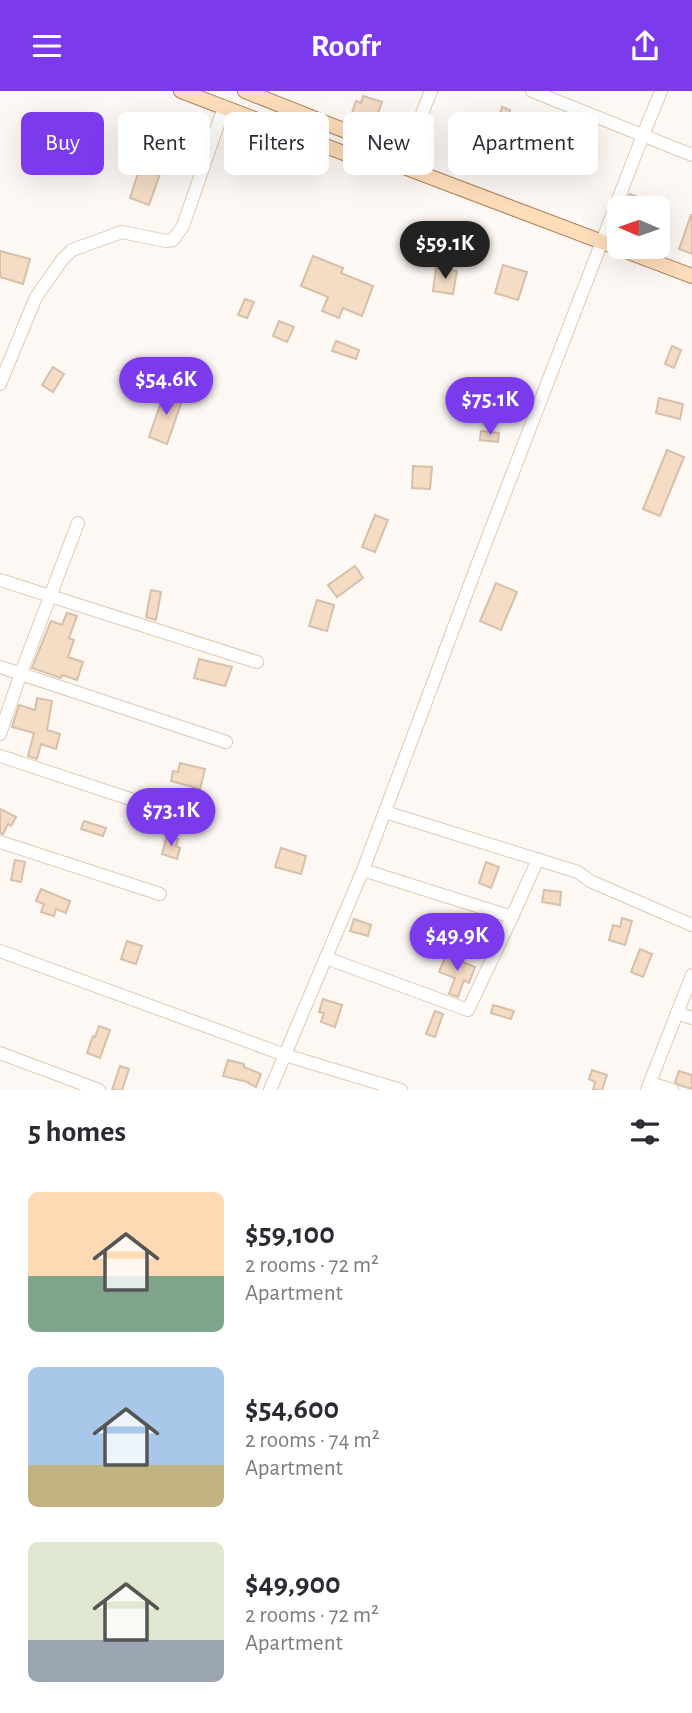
<!DOCTYPE html>
<html lang="en">
<head>
<meta charset="utf-8">
<style>
	:root { --surface:#fff; --page:#f7f7f7; --text:#2b2b33; --muted:#7c7c81; --accent:#7c3aed }
	body { margin:0; font-family:"Alegreya Sans",sans-serif; background:var(--page); color:var(--text); height:100vh; display:flex; flex-direction:column; font-size:26px; white-space:nowrap }
	* { box-sizing:border-box; margin:0 }
	p { font-size:23px; color:var(--muted) }
	.icon { flex:none; width:38px; height:38px; fill:none; stroke:currentColor; stroke-width:2; stroke-linecap:round; stroke-linejoin:round }
	.map { position:relative; height:999px; overflow:hidden }
	.sheet { display:flex; flex-direction:column; background:var(--surface); flex:1 }
	.sheet>* { flex:none }
	.top-card { position:absolute; left:21px; top:21px; width:651px; height:63px; display:flex; gap:14px }
	.needle { width:46px; rotate:272deg }
	.controls { position:absolute; left:607px; top:105px; display:grid; gap:14px }
	.controls a { display:grid; place-items:center; width:63px; height:63px; border-radius:10px; background:var(--surface); box-shadow:0 7px 28px #0002; font-size:35px }
	.price { position:absolute; translate:-50% -60px; padding:0 16px; border-radius:24px; background:var(--accent); color:#fff; font-size:23px; line-height:46px; filter:drop-shadow(0 2px 4px #0008) }
	.price::after { content:''; position:absolute; left:50%; top:42px; width:21px; height:16px; margin-left:-10px; background:inherit; clip-path:polygon(0 0,100% 0,50% 100%) }
	.price.on { background:#222; color:#fff }
	ul { padding:0; list-style:none }
	li { display:flex; align-items:center; gap:21px; height:175px; padding:0 28px }
	li span { display:grid; place-items:center; flex:none; width:196px; height:140px; border-radius:10px; color:#555 }
	li>.icon { margin-inline-start:auto }
	span .icon { width:84px; height:84px; fill:#fffc; stroke-width:1 }
	li b { font-size:30px }
	h2 { display:flex; justify-content:space-between; align-items:center; height:84px; padding:0 28px; font-size:30px }
	.tag { padding:0 24px; border-radius:10px; background:var(--surface); box-shadow:0 7px 28px #0002; font-size:24px; line-height:63px }
	.tag.on { background:var(--accent); color:#fff }
	header { display:flex; justify-content:space-between; align-items:center; height:91px; padding:0 28px; background:var(--accent); color:#fff; font-size:32px; font-weight:600 }
	.map>svg:first-child { display:block }
	.building { fill:#f4dcc5; stroke:#d7c0a9; stroke-width:2 }
	.lines { fill:none; stroke-linecap:round; stroke-linejoin:round }
	.minor-casing { stroke:#e0c9b2; stroke-width:14 }
	.major-casing { stroke:#ae865e; stroke-width:16 }
	.minor { stroke:#fff; stroke-width:12 }
	.major { stroke:#fdb; stroke-width:14 }
</style>
</head>
<body>
<header><svg class="icon" aria-label="menu" viewBox="0 0 24 24"><path d="M4 6h16M4 12h16M4 18h16"/></svg>Roofr<svg class="icon" aria-label="share" viewBox="0 0 24 24"><path d="M12 15V3M7 8l5-5 5 5M5 13v7h14v-7"/></svg></header>
<div class="map">
<svg width="692" height="999" viewBox="0 0 692 999">
	<rect width="100%" height="100%" fill="#fdf8f3"/>
	<!-- building -->
	<g class="building">
		<polygon points="363,5 382,11 373,36 350,28 356,10 361,12"/>
		<polygon points="502,16 510,19 504,38 496,35"/>
		<polygon points="47,29 65,35 54,63 37,57"/>
		<polygon points="140,76 160,83 149,114 130,107"/>
		<polygon points="630,103 641,107 637,117 624,117"/>
		<polygon points="691,124 692,124 692,163 679,158"/>
		<polygon points="0,160 30,168 23,193 0,186"/>
		<polygon points="313,165 343,177 341,182 373,195 362,225 343,217 339,227 322,220 328,206 301,195"/>
		<polygon points="503,174 527,181 518,209 495,202"/>
		<polygon points="436,177 457,180 453,203 433,200"/>
		<polygon points="245,208 254,211 247,227 238,224"/>
		<polygon points="279,230 294,236 287,251 273,245"/>
		<polygon points="336,250 359,259 356,268 332,260"/>
		<polygon points="672,255 681,259 674,277 665,273"/>
		<polygon points="53,276 64,283 53,301 42,294"/>
		<polygon points="165,300 183,307 167,353 149,346"/>
		<polygon points="659,307 683,313 680,328 656,322"/>
		<polygon points="481,340 499,342 498,351 480,349"/>
		<polygon points="667,359 684,366 660,425 643,418"/>
		<polygon points="413,375 432,376 430,398 412,397"/>
		<polygon points="375,424 388,429 375,461 362,456"/>
		<polygon points="355,475 363,487 337,506 328,494"/>
		<polygon points="496,492 517,501 501,539 480,530"/>
		<polygon points="151,499 161,501 156,529 146,526"/>
		<polygon points="317,509 334,514 327,540 309,535"/>
		<polygon points="67,522 77,525 69,547 74,549 68,566 83,571 77,589 62,584 61,587 32,577 51,530 62,534"/>
		<polygon points="199,568 232,576 225,595 194,587"/>
		<polygon points="37,607 52,610 47,639 60,643 56,658 41,653 37,668 28,665 34,642 12,636 19,614 35,619"/>
		<polygon points="180,672 205,678 200,698 171,690 173,680 178,681"/>
		<polygon points="0,718 16,726 11,735 8,733 3,743 0,742"/>
		<polygon points="84,730 106,737 103,745 81,738"/>
		<polygon points="167,744 178,748 176,755 180,757 177,768 162,763"/>
		<polygon points="281,757 306,765 301,783 275,776"/>
		<polygon points="15,769 25,771 21,791 11,789"/>
		<polygon points="486,771 499,776 491,797 479,792"/>
		<polygon points="41,798 70,810 66,822 56,818 54,825 41,821 44,813 36,810"/>
		<polygon points="544,799 561,801 560,814 542,811"/>
		<polygon points="622,827 632,830 625,854 609,849 613,834 620,836"/>
		<polygon points="354,828 371,834 368,845 350,840"/>
		<polygon points="127,850 142,855 136,873 121,868"/>
		<polygon points="640,858 652,863 643,886 631,881"/>
		<polygon points="446,864 475,876 469,892 464,889 458,906 449,903 455,887 439,881"/>
		<polygon points="323,908 342,914 335,936 321,931 324,922 319,921"/>
		<polygon points="493,914 514,920 511,928 491,922"/>
		<polygon points="435,920 443,923 435,946 426,943"/>
		<polygon points="99,935 110,939 100,967 87,962 93,945 95,946"/>
		<polygon points="228,969 244,973 244,976 261,983 256,996 248,992 248,991 223,985"/>
		<polygon points="120,975 129,978 122,999 112,999"/>
		<polygon points="592,979 607,984 602,999 593,999 595,991 589,988"/>
		<polygon points="679,980 692,984 692,998 679,994 675,991"/>
	</g>
	<g class="lines">
		<!-- minor casing -->
		<g class="minor-casing">
			<g id="minor">
				<polyline points="532,0 692,64"/>
				<polyline points="404,76 408,58 431,0"/>
				<polyline points="0,293 36,206 62,169 72,159 122,141 166,150 173,149 183,135 224,16"/>
				<polyline points="0,489 257,571"/>
				<polyline points="0,576 226,651"/>
				<polyline points="0,643 21,582 78,432"/>
				<polyline points="0,665 200,731"/>
				<polyline points="385,721 578,781 590,790 692,834"/>
				<polyline points="0,751 160,803"/>
				<polyline points="363,779 512,826"/>
				<polyline points="0,860 285,964 401,999"/>
				<polyline points="326,867 468,919 512,826 538,768"/>
				<polyline points="677,922 692,927"/>
				<polyline points="0,962 99,999"/>
				<polyline points="650,992 672,999"/>
				<polyline points="270,999 363,779 476,477 643,44 661,0"/>
				<polyline points="647,999 692,884"/>
			</g>
		</g>
		<!-- major casing -->
		<g class="major-casing">
			<g id="major">
				<polyline points="181,0 370,72 383,74 396,73 692,185"/>
				<polyline points="245,0 376,52 386,59 396,73"/>
			</g>
		</g>
		<!-- minor -->
		<use href="#minor" class="minor"/>
		<!-- major -->
		<use href="#major" class="major"/>
	</g>
</svg>
<div class="controls">
<a><svg class="needle" viewBox="-14 -14 28 28"><path d="M0-13l5 13h-10z" fill="#e53935"/><path d="M0 13l5-13h-10z" fill="#7c7c81"/></svg></a>
</div>
<b class="price on" style="left:445px;top:190px">$59.1K</b>
<b class="price" style="left:166px;top:326px">$54.6K</b>
<b class="price" style="left:490px;top:346px">$75.1K</b>
<b class="price" style="left:171px;top:757px">$73.1K</b>
<b class="price" style="left:457px;top:882px">$49.9K</b>
<div class="top-card">
<a class="tag on">Buy</a>
<a class="tag">Rent</a>
<a class="tag">Filters</a>
<a class="tag">New</a>
<a class="tag">Apartment</a>
</div>
</div>
<section class="sheet">
<h2>5 homes<svg class="icon" aria-label="filters" viewBox="0 0 24 24"><path d="M4 7h16M4 17h16"/><circle cx="9" cy="7" r="2"/><circle cx="15" cy="17" r="2"/></svg></h2>
<ul>
<li><span style="background:linear-gradient(#ffd9b3 60%,#7fa58c 0)"><svg class="icon" aria-label="home" viewBox="0 0 24 24"><path d="M3 11l9-7 9 7M6 9v11h12V9"/></svg></span><div><b>$59,100</b><p>2 rooms · 72 m²</p><p>Apartment</p></div></li>
<li><span style="background:linear-gradient(#a9c7e8 70%,#c2b280 0)"><svg class="icon" aria-label="home" viewBox="0 0 24 24"><path d="M3 11l9-7 9 7M6 9v11h12V9"/></svg></span><div><b>$54,600</b><p>2 rooms · 74 m²</p><p>Apartment</p></div></li>
<li><span style="background:linear-gradient(#dfe7d0 70%,#9aa5b1 0)"><svg class="icon" aria-label="home" viewBox="0 0 24 24"><path d="M3 11l9-7 9 7M6 9v11h12V9"/></svg></span><div><b>$49,900</b><p>2 rooms · 72 m²</p><p>Apartment</p></div></li>
</ul>
</section>
</body>
</html>
